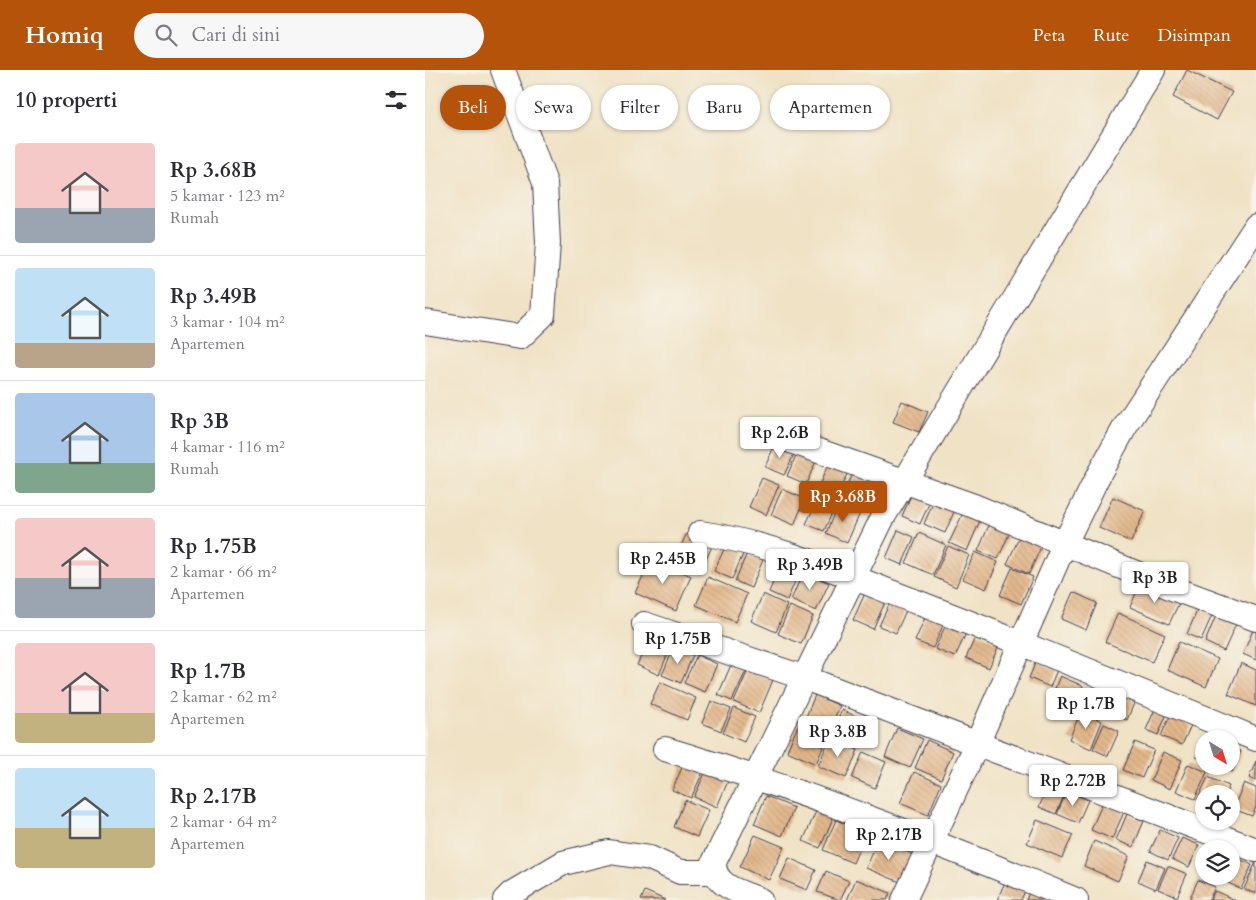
<!DOCTYPE html>
<html lang="id">
<head>
<meta charset="utf-8">
<style>
	:root { --surface:#fff; --page:#f7f7f7; --text:#2b2b33; --muted:#7c7c81; --line:#e1e1e2; --accent:#b45309 }
	body { margin:0; font-family:Cardo,serif; background:var(--page); color:var(--text); height:100vh; display:flex; flex-direction:column; font-size:19px; white-space:nowrap }
	* { box-sizing:border-box; margin:0 }
	p { font-size:16px; color:var(--muted) }
	.icon { flex:none; width:28px; height:28px; fill:none; stroke:currentColor; stroke-width:2; stroke-linecap:round; stroke-linejoin:round }
	.map { position:relative; flex:1; overflow:hidden }
	.sheet { display:flex; flex-direction:column; background:var(--surface); width:425px }
	.sheet>* { flex:none }
	.hud { position:absolute; left:15px; top:15px; width:475px; height:45px; display:flex; gap:10px }
	.needle { width:32px; rotate:142deg }
	.buttons { position:absolute; left:770px; top:660px; display:grid; gap:10px }
	.buttons a { display:grid; place-items:center; width:45px; height:45px; border-radius:50%; background:var(--surface); box-shadow:0 1px 4px #0004; font-size:25px }
	.price { position:absolute; translate:-50% -42px; padding:0 11px; border-radius:5px; background:#fff; color:#222; font-size:16px; line-height:32px; filter:drop-shadow(0 1px 2px #0008) }
	.price::after { content:''; position:absolute; left:50%; top:30px; width:15px; height:11px; margin-left:-8px; background:inherit; clip-path:polygon(0 0,100% 0,50% 100%) }
	.price.selected { background:var(--accent); color:#fff }
	ul { padding:0; list-style:none }
	li { display:flex; align-items:center; gap:15px; height:125px; padding:0 15px }
	li+li { border-top:1px solid var(--line) }
	li span { display:grid; place-items:center; flex:none; width:140px; height:100px; border-radius:5px; color:#555 }
	li>.icon { margin-inline-start:auto }
	span .icon { width:60px; height:60px; fill:#fffc; stroke-width:1 }
	li b { font-size:21px }
	h2 { display:flex; justify-content:space-between; align-items:center; height:60px; padding:0 15px; font-size:21px }
	.pill { padding:0 18px; border-radius:22px; background:var(--surface); box-shadow:0 1px 4px #0004; font-size:18px; line-height:45px }
	.pill.selected { background:var(--accent); color:#fff }
	header { display:flex; align-items:center; gap:30px; box-sizing:border-box; height:70px; padding:0 25px; background:var(--accent); color:#fff }
	header strong { font-size:24px }
	nav { display:flex; gap:28px; margin-inline-start:auto; font-size:18px }
	.search { width:350px; height:45px; background:var(--page); display:flex; align-items:center; gap:12px; box-sizing:border-box; padding:0 18px; border-radius:28px; color:var(--muted); font-size:19px }
	main { display:flex; flex:1; min-height:0 }
	.map>svg:first-child { display:block }
	.building { fill:url(#building-back-hatch) }
	.lines { fill:none; stroke-linecap:round; stroke-linejoin:round }
	.street-casing { stroke:#413f50; stroke-width:26 }
	.street { stroke:#fff; stroke-width:24 }
</style>
</head>
<body>
<header>
<strong>Homiq</strong>
<div class="search"><svg class="icon" aria-label="search" viewBox="0 0 24 24"><circle cx="10" cy="10" r="6"/><path d="M15 15l6 6"/></svg>Cari di sini</div>
<nav><a>Peta</a><a>Rute</a><a>Disimpan</a></nav>
</header>
<main>
<section class="sheet">
<h2>10 properti<svg class="icon" aria-label="filters" viewBox="0 0 24 24"><path d="M4 7h16M4 17h16"/><circle cx="9" cy="7" r="2"/><circle cx="15" cy="17" r="2"/></svg></h2>
<ul>
<li><span style="background:linear-gradient(#f6c9c9 65%,#9aa5b1 0)"><svg class="icon" aria-label="home" viewBox="0 0 24 24"><path d="M3 11l9-7 9 7M6 9v11h12V9"/></svg></span><div><b>Rp 3.68B</b><p>5 kamar · 123 m²</p><p>Rumah</p></div></li>
<li><span style="background:linear-gradient(#bfe0f5 75%,#b9a48a 0)"><svg class="icon" aria-label="home" viewBox="0 0 24 24"><path d="M3 11l9-7 9 7M6 9v11h12V9"/></svg></span><div><b>Rp 3.49B</b><p>3 kamar · 104 m²</p><p>Apartemen</p></div></li>
<li><span style="background:linear-gradient(#a9c7e8 70%,#7fa58c 0)"><svg class="icon" aria-label="home" viewBox="0 0 24 24"><path d="M3 11l9-7 9 7M6 9v11h12V9"/></svg></span><div><b>Rp 3B</b><p>4 kamar · 116 m²</p><p>Rumah</p></div></li>
<li><span style="background:linear-gradient(#f6c9c9 60%,#9aa5b1 0)"><svg class="icon" aria-label="home" viewBox="0 0 24 24"><path d="M3 11l9-7 9 7M6 9v11h12V9"/></svg></span><div><b>Rp 1.75B</b><p>2 kamar · 66 m²</p><p>Apartemen</p></div></li>
<li><span style="background:linear-gradient(#f6c9c9 70%,#c2b280 0)"><svg class="icon" aria-label="home" viewBox="0 0 24 24"><path d="M3 11l9-7 9 7M6 9v11h12V9"/></svg></span><div><b>Rp 1.7B</b><p>2 kamar · 62 m²</p><p>Apartemen</p></div></li>
<li><span style="background:linear-gradient(#bfe0f5 60%,#c2b280 0)"><svg class="icon" aria-label="home" viewBox="0 0 24 24"><path d="M3 11l9-7 9 7M6 9v11h12V9"/></svg></span><div><b>Rp 2.17B</b><p>2 kamar · 64 m²</p><p>Apartemen</p></div></li>
</ul>
</section>
<div class="map">
<svg width="831" height="830" viewBox="0 0 831 830">
	<defs>
		<pattern id="building-back-hatch" width="6" height="6" patternUnits="userSpaceOnUse" patternTransform="scale(1.25)"><rect width="6" height="6" fill="#e3b88c"/><path d="M-1 5l2 2M0 0l6 6M5-1l2 2" fill="none" stroke="#c29e7a"/></pattern>
	</defs>
	<rect width="100%" height="100%" fill="#f7f3e8"/>
	<filter id="ink" filterUnits="userSpaceOnUse"><feTurbulence type="fractalNoise" baseFrequency=".02" numOctaves="2"/><feDisplacementMap in="SourceGraphic" scale="10" xChannelSelector="R" yChannelSelector="G"/><feConvolveMatrix kernelMatrix="1 2 1 2 8 2 1 2 1" color-interpolation-filters="sRGB"/></filter>
	<filter id="wash" filterUnits="userSpaceOnUse"><feTurbulence type="fractalNoise" baseFrequency=".0096" numOctaves="4" result="noise"/><feDisplacementMap in="SourceGraphic" scale="20" xChannelSelector="R" yChannelSelector="G"/><feGaussianBlur stdDeviation="1.12" result="paint"/><feColorMatrix in="noise" values="0 0 0 0 0 0 0 0 0 0 0 0 0 0 0 0 0 1.4 0 .05"/><feComposite in="paint" operator="in"/></filter>
	<g filter="url(#wash)">
		<rect width="100%" height="100%" fill="#f0e2c5"/>
		<g id="blocks">
			<!-- building -->
			<g class="building">
				<polygon points="762,0 807,22 792,50 748,27"/>
				<polygon points="477,331 503,342 494,362 468,352"/>
				<polygon points="350,374 370,382 359,405 340,397"/>
				<polygon points="373,381 392,389 381,414 362,406"/>
				<polygon points="404,392 424,400 412,426 393,418"/>
				<polygon points="428,401 448,409 436,435 417,427"/>
				<polygon points="337,408 354,415 341,445 324,437"/>
				<polygon points="357,419 380,429 369,455 346,445"/>
				<polygon points="488,421 506,429 495,454 477,446"/>
				<polygon points="688,427 720,441 706,472 674,458"/>
				<polygon points="510,428 531,437 520,463 499,454"/>
				<polygon points="393,429 410,436 399,461 381,454"/>
				<polygon points="413,434 435,443 422,473 401,463"/>
				<polygon points="540,439 557,446 542,481 524,473"/>
				<polygon points="568,446 588,455 573,489 553,481"/>
				<polygon points="473,460 489,467 477,495 461,488"/>
				<polygon points="597,461 619,470 604,504 582,494"/>
				<polygon points="262,463 288,474 276,501 250,489"/>
				<polygon points="494,463 521,475 508,505 481,493"/>
				<polygon points="301,475 319,482 307,509 289,501"/>
				<polygon points="523,476 544,485 531,517 509,507"/>
				<polygon points="550,482 573,492 561,519 538,509"/>
				<polygon points="322,483 338,490 326,518 310,511"/>
				<polygon points="226,489 266,506 251,541 210,523"/>
				<polygon points="357,491 375,500 362,530 344,522"/>
				<polygon points="587,498 608,507 596,534 575,525"/>
				<polygon points="378,502 404,513 391,541 366,530"/>
				<polygon points="283,507 322,524 310,552 271,535"/>
				<polygon points="715,514 755,531 744,554 705,537"/>
				<polygon points="442,519 462,528 448,559 428,550"/>
				<polygon points="648,522 672,533 661,560 636,549"/>
				<polygon points="338,524 362,535 351,562 326,551"/>
				<polygon points="467,528 483,536 471,563 454,556"/>
				<polygon points="775,534 789,541 776,570 762,564"/>
				<polygon points="365,536 388,546 376,574 353,564"/>
				<polygon points="502,543 520,551 508,578 490,571"/>
				<polygon points="693,543 740,564 727,592 680,572"/>
				<polygon points="792,543 812,552 799,581 780,572"/>
				<polygon points="523,550 543,559 530,587 510,579"/>
				<polygon points="828,560 831,561 831,590 818,584"/>
				<polygon points="552,563 575,573 564,598 541,588"/>
				<polygon points="225,567 246,576 234,605 212,595"/>
				<polygon points="754,572 793,589 781,617 742,600"/>
				<polygon points="249,577 268,585 256,613 237,605"/>
				<polygon points="272,585 292,594 280,622 259,613"/>
				<polygon points="611,591 632,600 625,617 604,608"/>
				<polygon points="816,593 831,600 831,636 803,624"/>
				<polygon points="306,595 321,601 307,631 293,625"/>
				<polygon points="323,600 348,610 334,643 309,632"/>
				<polygon points="635,606 658,616 653,628 630,618"/>
				<polygon points="235,612 271,628 262,650 225,634"/>
				<polygon points="674,613 687,619 677,640 664,635"/>
				<polygon points="688,622 710,631 702,650 680,640"/>
				<polygon points="390,625 415,636 402,664 378,654"/>
				<polygon points="286,631 306,639 296,661 277,653"/>
				<polygon points="309,638 330,647 319,672 298,663"/>
				<polygon points="730,639 742,644 733,665 721,660"/>
				<polygon points="417,640 444,652 433,676 406,664"/>
				<polygon points="656,642 677,651 666,679 644,669"/>
				<polygon points="745,646 766,655 757,675 736,666"/>
				<polygon points="679,654 694,661 683,686 668,679"/>
				<polygon points="373,655 402,668 391,694 362,681"/>
				<polygon points="472,658 498,669 485,698 460,687"/>
				<polygon points="405,668 433,680 421,708 393,696"/>
				<polygon points="502,670 528,682 516,709 490,698"/>
				<polygon points="779,670 779,690 771,687"/>
				<polygon points="710,672 729,680 717,708 698,700"/>
				<polygon points="806,677 816,681 807,702 794,696 806,696"/>
				<polygon points="438,682 461,692 450,718 427,708"/>
				<polygon points="738,682 757,690 745,719 726,710"/>
				<polygon points="831,691 831,711 824,708"/>
				<polygon points="259,693 278,702 266,728 247,720"/>
				<polygon points="763,694 782,702 770,729 751,721"/>
				<polygon points="281,701 303,711 292,737 269,727"/>
				<polygon points="489,702 516,714 503,745 475,733"/>
				<polygon points="783,707 804,716 801,724 779,724 779,733 772,730"/>
				<polygon points="625,712 642,719 631,744 614,737"/>
				<polygon points="819,713 831,718 831,737 827,746 808,739"/>
				<polygon points="642,721 663,730 653,753 632,744"/>
				<polygon points="341,726 369,738 357,766 329,754"/>
				<polygon points="260,730 284,740 272,767 249,757"/>
				<polygon points="678,732 699,742 687,769 666,760"/>
				<polygon points="392,739 409,746 395,778 378,771"/>
				<polygon points="702,744 719,751 708,777 691,770"/>
				<polygon points="411,750 441,763 428,793 398,780"/>
				<polygon points="612,750 648,765 637,788 602,773"/>
				<polygon points="735,760 753,768 743,790 725,781"/>
				<polygon points="330,765 359,777 344,810 315,797"/>
				<polygon points="757,768 774,775 764,797 747,789"/>
				<polygon points="454,769 487,784 475,812 441,798"/>
				<polygon points="669,771 704,786 693,811 659,796"/>
				<polygon points="808,786 827,795 816,819 797,810 799,806 806,806"/>
				<polygon points="364,788 391,800 382,820 355,809"/>
				<polygon points="722,790 740,798 731,819 713,811"/>
				<polygon points="831,792 831,824 819,819"/>
				<polygon points="743,796 762,804 752,827 733,819"/>
				<polygon points="401,801 424,811 415,830 392,822"/>
				<polygon points="431,809 465,823 462,830 422,830"/>
				<polygon points="581,810 601,819 596,830 572,830"/>
				<polygon points="773,810 790,817 784,830 764,830"/>
				<polygon points="605,820 620,827 618,830 601,830"/>
				<polygon points="220,821 240,830 216,830"/>
				<polygon points="790,821 810,830 785,830"/>
			</g>
		</g>
	</g>
	<g filter="url(#ink)">
		<use href="#blocks" fill-opacity="0" stroke="#413f50" stroke-width="1"/>
		<g class="lines">
			<!-- street casing -->
			<g class="street-casing">
				<g id="street">
					<polyline points="0,252 95,267 118,245 123,173 120,113 78,0"/>
					<polyline points="346,364 549,436 747,518 831,549"/>
					<path d="M 275,463 C 351,474 423,506 494,533 C 607,577 719,623 831,669"/>
					<polyline points="219,554 380,608 831,780"/>
					<path d="M 240,679 C 380,721 516,774 651,830"/>
					<polyline points="80,830 87,823 138,793 184,782 225,788 255,802 289,802"/>
					<path d="M 335,830 C 316,822 288,817 289,792 L 458,447 L 728,0"/>
					<polyline points="479,830 552,674 639,475 675,402 700,357 831,156"/>
				</g>
			</g>
			<!-- street -->
			<use href="#street" class="street"/>
		</g>
	</g>
</svg>
<div class="buttons">
<a><svg class="needle" viewBox="-14 -14 28 28"><path d="M0-13l5 13h-10z" fill="#e53935"/><path d="M0 13l5-13h-10z" fill="#7c7c81"/></svg></a>
<a><svg class="icon" aria-label="locate" viewBox="0 0 24 24"><circle cx="12" cy="12" r="6"/><path d="M12 2v4M12 18v4M2 12h4M18 12h4"/></svg></a>
<a><svg class="icon" aria-label="layers" viewBox="0 0 24 24"><path d="M12 4l9 5-9 5-9-5zM3 14l9 5 9-5"/></svg></a>
</div>
<b class="price" style="left:355px;top:389px">Rp 2.6B</b>
<b class="price selected" style="left:418px;top:453px">Rp 3.68B</b>
<b class="price" style="left:238px;top:515px">Rp 2.45B</b>
<b class="price" style="left:385px;top:521px">Rp 3.49B</b>
<b class="price" style="left:730px;top:534px">Rp 3B</b>
<b class="price" style="left:253px;top:595px">Rp 1.75B</b>
<b class="price" style="left:661px;top:660px">Rp 1.7B</b>
<b class="price" style="left:413px;top:688px">Rp 3.8B</b>
<b class="price" style="left:648px;top:737px">Rp 2.72B</b>
<b class="price" style="left:464px;top:791px">Rp 2.17B</b>
<div class="hud">
<a class="pill selected">Beli</a>
<a class="pill">Sewa</a>
<a class="pill">Filter</a>
<a class="pill">Baru</a>
<a class="pill">Apartemen</a>
</div>
</div>
</main>
</body>
</html>
